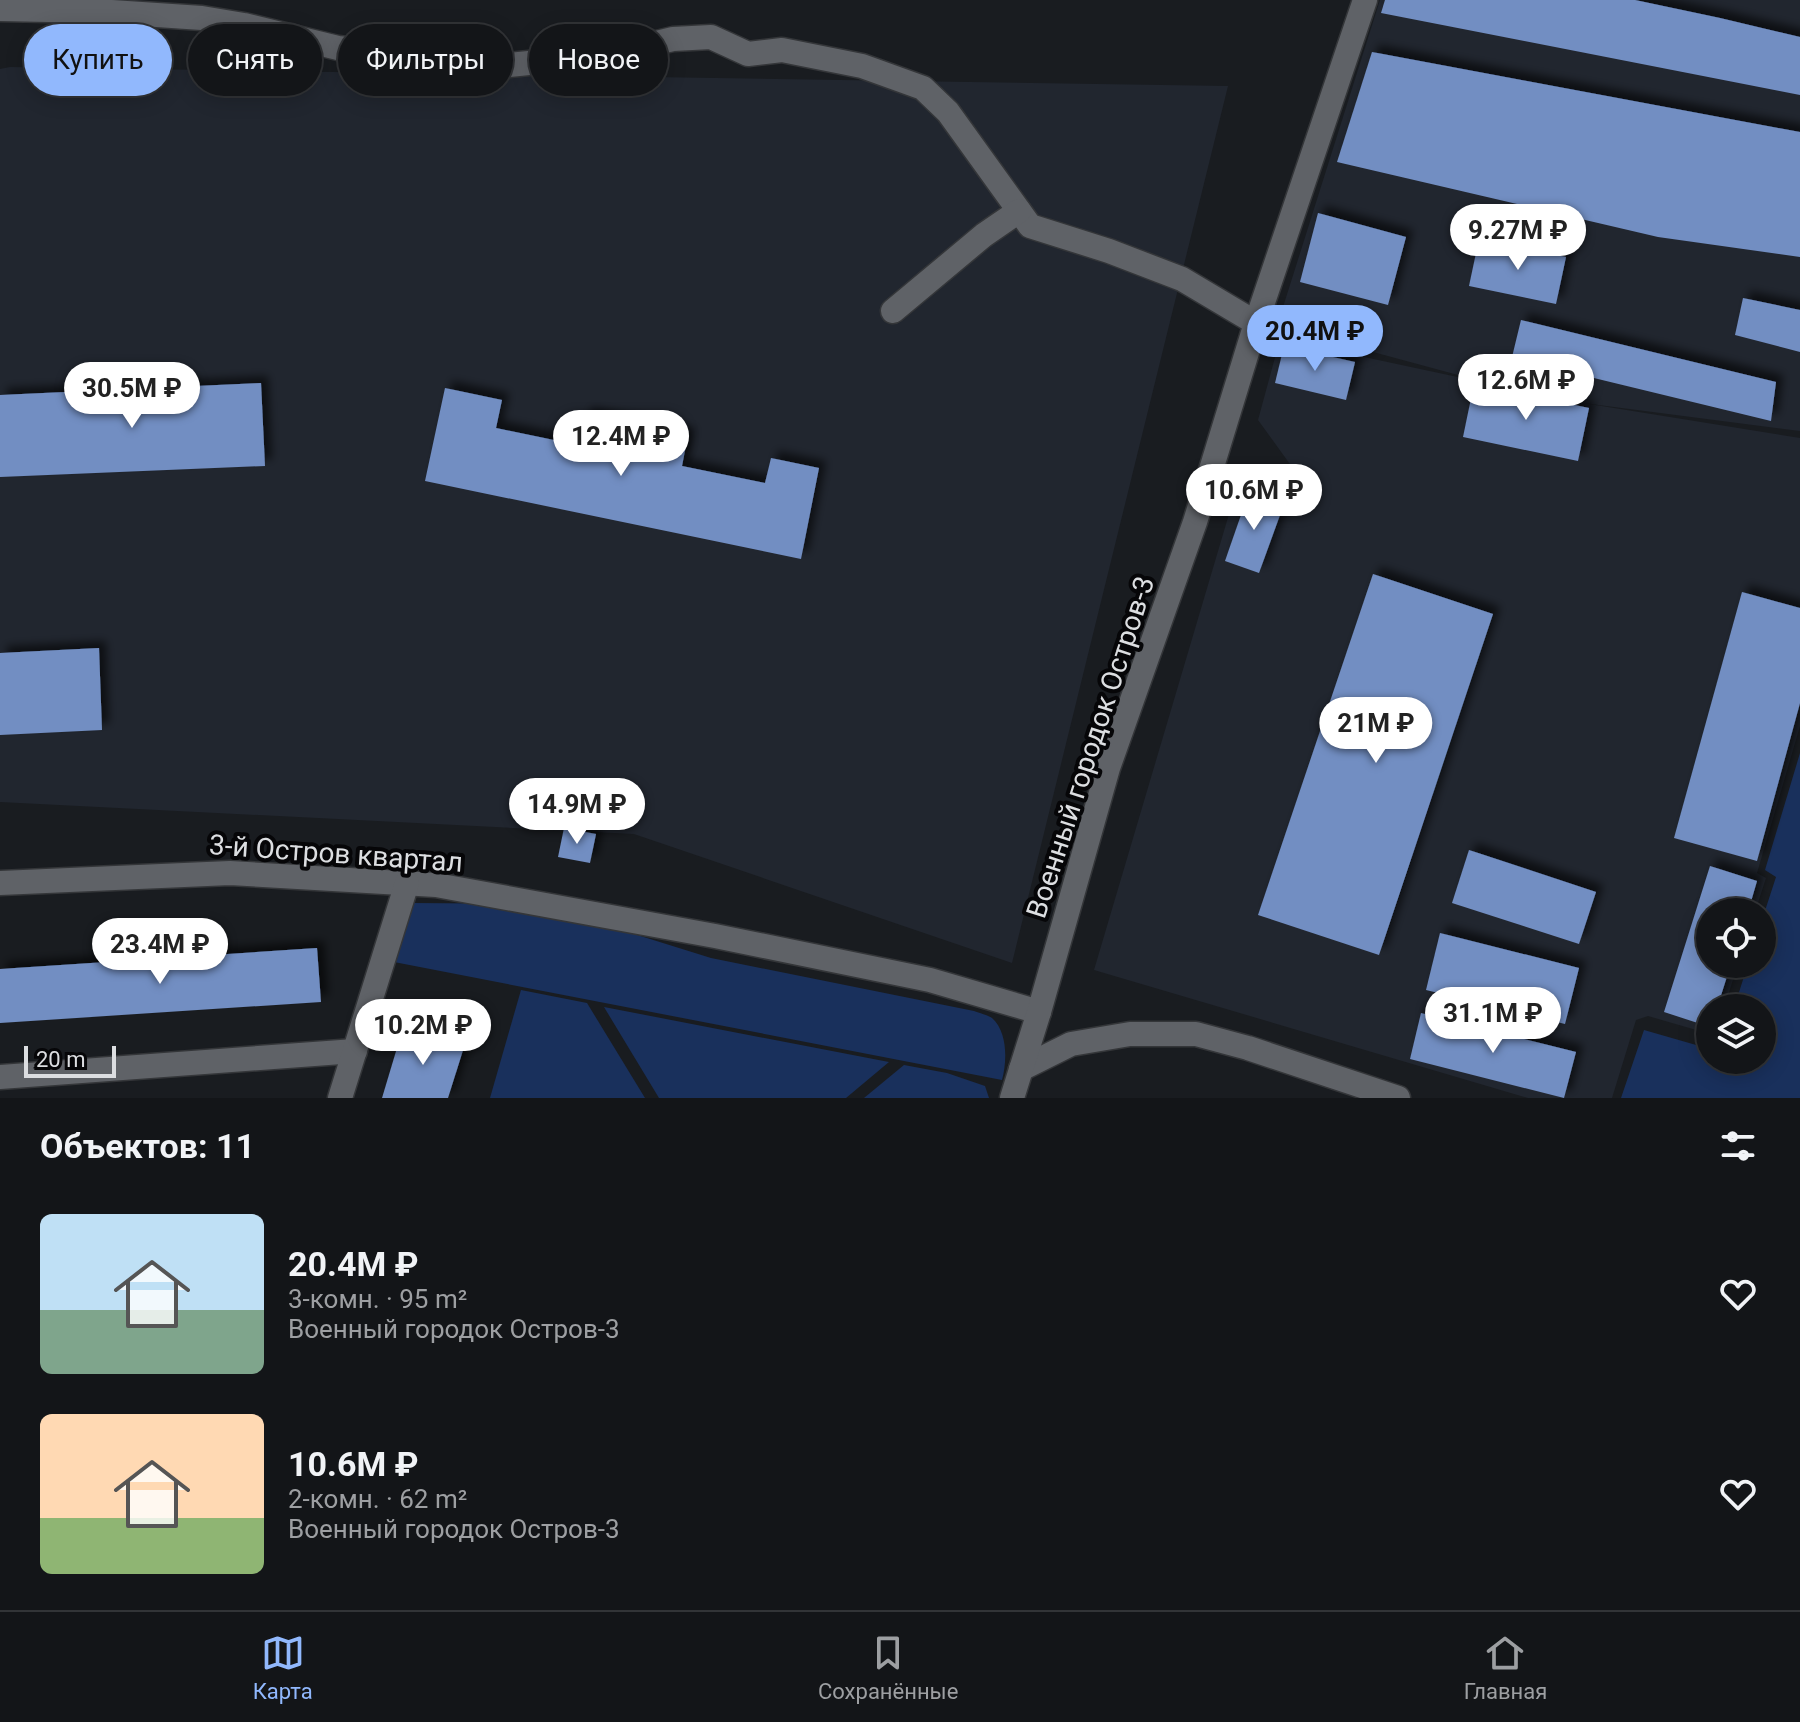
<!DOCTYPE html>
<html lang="ru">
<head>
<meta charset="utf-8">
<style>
	:root { --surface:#131518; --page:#202225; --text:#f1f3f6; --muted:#9d9fa2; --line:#323437; --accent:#91b8fd }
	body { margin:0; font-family:Roboto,sans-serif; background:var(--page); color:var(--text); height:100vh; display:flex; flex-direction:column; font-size:30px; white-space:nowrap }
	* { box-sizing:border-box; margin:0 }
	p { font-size:26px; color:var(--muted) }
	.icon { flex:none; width:44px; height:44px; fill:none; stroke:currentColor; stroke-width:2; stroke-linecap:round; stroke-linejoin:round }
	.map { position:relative; height:1098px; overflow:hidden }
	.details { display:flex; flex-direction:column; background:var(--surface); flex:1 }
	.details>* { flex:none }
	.top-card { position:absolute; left:24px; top:24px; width:800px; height:72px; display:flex; gap:16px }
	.tools { position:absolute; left:1696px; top:898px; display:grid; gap:16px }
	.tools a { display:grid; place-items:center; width:80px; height:80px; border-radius:50%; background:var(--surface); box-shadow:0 4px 20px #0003,0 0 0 2px var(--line); font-size:40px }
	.scale { position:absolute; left:24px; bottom:20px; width:92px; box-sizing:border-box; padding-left:8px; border:4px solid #dcdee1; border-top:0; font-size:22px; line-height:28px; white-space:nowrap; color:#dcdee1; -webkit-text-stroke:6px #060608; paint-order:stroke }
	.price { position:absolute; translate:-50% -68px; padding:0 18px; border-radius:28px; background:#fff; color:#222; font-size:26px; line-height:52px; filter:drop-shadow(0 2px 4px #0008) }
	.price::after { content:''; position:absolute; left:50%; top:48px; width:24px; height:18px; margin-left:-12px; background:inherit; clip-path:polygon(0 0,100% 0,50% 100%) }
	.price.current { background:var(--accent); color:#111 }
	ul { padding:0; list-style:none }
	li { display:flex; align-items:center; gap:24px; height:200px; padding:0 40px }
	li span { display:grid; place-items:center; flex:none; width:224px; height:160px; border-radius:12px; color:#555 }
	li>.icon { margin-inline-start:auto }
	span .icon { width:96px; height:96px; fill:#fffc; stroke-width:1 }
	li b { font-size:34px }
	h2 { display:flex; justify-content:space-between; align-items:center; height:96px; padding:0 40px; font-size:34px }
	.tag { padding:0 28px; border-radius:36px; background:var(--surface); box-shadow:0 4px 20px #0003,0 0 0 2px var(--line); font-size:28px; line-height:72px }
	.tag.current { background:var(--accent); color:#111 }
	.menu { display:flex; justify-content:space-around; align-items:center; height:112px; border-top:2px solid var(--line); background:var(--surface); font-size:22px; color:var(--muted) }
	.menu a { display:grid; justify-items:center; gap:4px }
	.menu .current { color:var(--accent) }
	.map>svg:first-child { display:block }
	.built { fill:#21262f }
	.green { fill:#19305c }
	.building { fill:#728ec2; filter:url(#shadow) }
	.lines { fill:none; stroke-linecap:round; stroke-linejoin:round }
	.minor-casing { stroke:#343639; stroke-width:27 }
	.minor { stroke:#5f6267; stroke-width:24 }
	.labels { text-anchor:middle; stroke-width:8; stroke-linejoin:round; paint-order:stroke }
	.street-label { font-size:28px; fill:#dcdee1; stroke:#060608 }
</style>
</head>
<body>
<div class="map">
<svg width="1800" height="1098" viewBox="0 0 1800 1098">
	<defs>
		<filter id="shadow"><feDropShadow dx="7" dy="-7" stdDeviation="4" flood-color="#0009"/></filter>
	</defs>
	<rect width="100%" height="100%" fill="#191c20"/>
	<!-- built -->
	<g class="built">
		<polygon points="1380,0 1800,0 1800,431 1583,403 1800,438 1800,726 1757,873 1766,878 1755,912 1710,912 1710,964 1738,964 1724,1008 1710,1008 1710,1034 1648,1016 1636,1020 1612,1098 1528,1098 1094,970 1237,487 1287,484 1292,467 1258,420 1280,339 1495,385 1277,326"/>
		<polygon points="10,67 1228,86 1012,963 634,834 0,802 0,69"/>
	</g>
	<!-- green -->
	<g class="green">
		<polygon points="1800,753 1800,1098 1621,1098 1644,1030 1710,1049 1710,1060 1762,1060 1762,1008 1734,1008 1748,964 1762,964 1762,920 1776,877 1765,870"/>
		<path d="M 411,903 L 538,904 L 711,958 L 974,1011 C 979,1013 988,1015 992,1018 C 1008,1032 1007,1062 1002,1080 L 394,962 Z"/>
		<polygon points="521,990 587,1003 645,1098 490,1098"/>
		<polygon points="604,1007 889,1062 846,1098 659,1098"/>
		<polygon points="904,1065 947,1073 985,1086 989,1098 864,1098"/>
	</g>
	<!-- building -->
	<g class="building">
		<polygon points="1385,0 1635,0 1720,18 1800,37 1800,95 1381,13"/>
		<polygon points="1372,52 1800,132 1800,257 1658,237 1337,162"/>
		<polygon points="1318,213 1406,237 1388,305 1300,282"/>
		<polygon points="1479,239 1566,257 1556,304 1469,286"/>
		<polygon points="1743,298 1800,310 1800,352 1735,335"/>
		<polygon points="1521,320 1776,382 1771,421 1565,371 1557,397 1505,386"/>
		<polygon points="1284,346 1355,362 1346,400 1275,383"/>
		<polygon points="261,383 265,466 0,477 0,395"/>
		<polygon points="1474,384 1589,408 1578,461 1463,437"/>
		<polygon points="445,388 502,400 496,428 578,445 585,414 688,435 682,466 765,483 771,458 819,468 801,559 425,481"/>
		<polygon points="1249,492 1284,504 1259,573 1225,561"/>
		<polygon points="1373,574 1493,614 1379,955 1258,915"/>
		<polygon points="1742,592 1800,608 1800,703 1757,861 1674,838"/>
		<polygon points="99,648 102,730 0,735 0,653"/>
		<polygon points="564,828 596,834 590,863 558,857"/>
		<polygon points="1469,850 1596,892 1579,944 1452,903"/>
		<polygon points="1710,866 1757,881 1748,912 1710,912 1710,964 1731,964 1717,1008 1710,1008 1710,1027 1664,1012"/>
		<polygon points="1440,933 1579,968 1565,1024 1426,990"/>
		<polygon points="317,948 321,1002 0,1023 0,969"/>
		<polygon points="1421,1013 1576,1052 1564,1098 1410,1059"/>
		<polygon points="403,1028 464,1047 448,1098 382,1098"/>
	</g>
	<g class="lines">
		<!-- minor casing -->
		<g class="minor-casing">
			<g id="minor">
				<polyline points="0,9 97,11 202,18 244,25 338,48 499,66 607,55 673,39 711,37 748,54 782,50 862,66 923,88 948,112 1030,226 1109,251 1182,279 1256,323"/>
				<polyline points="893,311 984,235 1019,211"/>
				<polyline points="0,883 230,873 436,885 715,936 930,980 1039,1012"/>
				<polyline points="1021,1069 1071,1044 1130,1034 1196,1034 1248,1048 1398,1098"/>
				<polyline points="0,1077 355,1051"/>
				<polyline points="340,1098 407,883"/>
				<polyline points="1012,1098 1039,1012 1108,768 1195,522 1256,323 1365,0"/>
			</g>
		</g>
		<!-- minor -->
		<use href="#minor" class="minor"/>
	</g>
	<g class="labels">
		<!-- street labels -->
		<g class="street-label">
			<text transform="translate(1090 747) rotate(-72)" y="10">Военный городок Остров-3</text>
			<text transform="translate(336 853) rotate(4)" y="10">3-й Остров квартал</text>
		</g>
	</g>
</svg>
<div class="tools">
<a><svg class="icon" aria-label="locate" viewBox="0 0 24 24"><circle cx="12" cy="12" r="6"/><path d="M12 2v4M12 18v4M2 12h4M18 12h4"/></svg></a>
<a><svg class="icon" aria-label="layers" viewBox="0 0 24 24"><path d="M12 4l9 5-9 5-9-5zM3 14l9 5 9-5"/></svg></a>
</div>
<div class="scale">20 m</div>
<b class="price" style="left:1518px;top:272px">9.27M ₽</b>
<b class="price current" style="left:1315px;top:373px">20.4M ₽</b>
<b class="price" style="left:1526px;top:422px">12.6M ₽</b>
<b class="price" style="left:132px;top:430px">30.5M ₽</b>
<b class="price" style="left:621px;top:478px">12.4M ₽</b>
<b class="price" style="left:1254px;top:532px">10.6M ₽</b>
<b class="price" style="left:1376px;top:765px">21M ₽</b>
<b class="price" style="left:577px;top:846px">14.9M ₽</b>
<b class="price" style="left:160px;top:986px">23.4M ₽</b>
<b class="price" style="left:1493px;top:1055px">31.1M ₽</b>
<b class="price" style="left:423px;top:1067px">10.2M ₽</b>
<div class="top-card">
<a class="tag current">Купить</a>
<a class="tag">Снять</a>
<a class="tag">Фильтры</a>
<a class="tag">Новое</a>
</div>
</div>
<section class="details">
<h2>Объектов: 11<svg class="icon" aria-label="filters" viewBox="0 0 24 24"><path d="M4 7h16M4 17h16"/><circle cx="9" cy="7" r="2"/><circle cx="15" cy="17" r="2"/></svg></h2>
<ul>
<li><span style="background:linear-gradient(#bfe0f5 60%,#7fa58c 0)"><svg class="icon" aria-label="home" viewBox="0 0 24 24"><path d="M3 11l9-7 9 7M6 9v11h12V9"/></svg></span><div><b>20.4M ₽</b><p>3-комн. · 95 m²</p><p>Военный городок Остров-3</p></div><svg class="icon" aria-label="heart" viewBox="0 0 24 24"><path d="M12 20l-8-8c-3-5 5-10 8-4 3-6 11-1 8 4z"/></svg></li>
<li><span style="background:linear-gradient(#ffd9b3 65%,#8fb573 0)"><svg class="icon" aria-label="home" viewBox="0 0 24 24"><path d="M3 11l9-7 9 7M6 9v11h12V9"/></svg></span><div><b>10.6M ₽</b><p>2-комн. · 62 m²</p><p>Военный городок Остров-3</p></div><svg class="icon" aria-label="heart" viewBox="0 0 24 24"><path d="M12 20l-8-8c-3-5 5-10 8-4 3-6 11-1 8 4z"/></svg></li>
</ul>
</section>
<nav class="menu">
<a class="current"><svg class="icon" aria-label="map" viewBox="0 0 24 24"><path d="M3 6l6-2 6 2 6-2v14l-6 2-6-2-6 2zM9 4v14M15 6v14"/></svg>Карта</a>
<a><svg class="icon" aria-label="saved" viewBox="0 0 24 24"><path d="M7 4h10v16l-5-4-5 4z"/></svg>Сохранённые</a>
<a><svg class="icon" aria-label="home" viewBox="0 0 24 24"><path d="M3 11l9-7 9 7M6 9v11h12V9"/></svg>Главная</a>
</nav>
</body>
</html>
